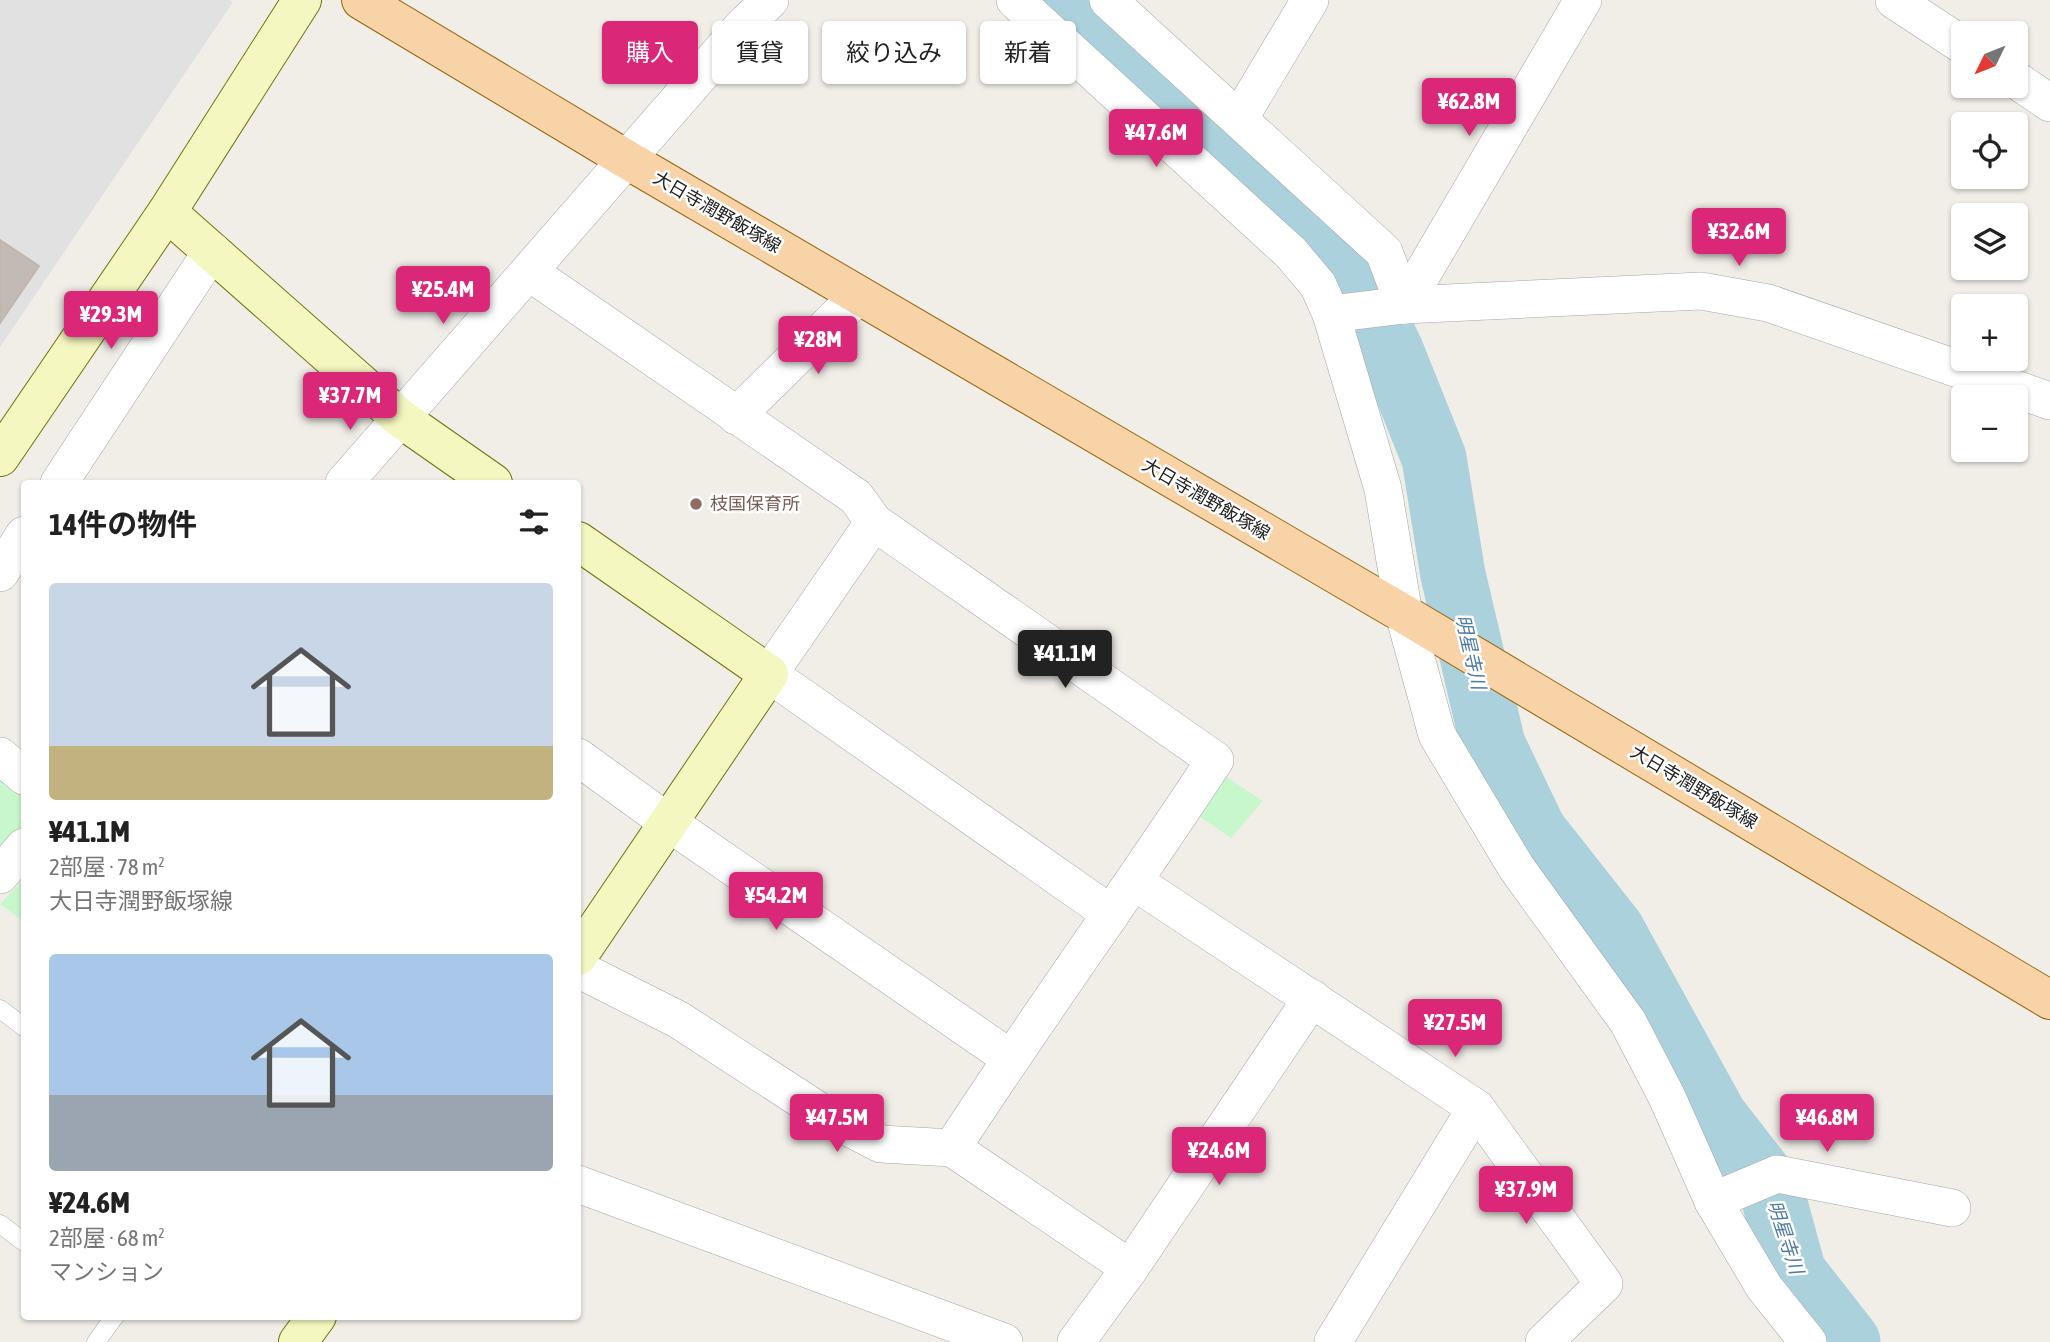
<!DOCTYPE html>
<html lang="ja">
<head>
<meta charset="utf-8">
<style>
	:root { --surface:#fff; --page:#f2f2f2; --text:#222; --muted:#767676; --accent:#db2777 }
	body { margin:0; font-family:"Asap Condensed","Noto Sans JP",sans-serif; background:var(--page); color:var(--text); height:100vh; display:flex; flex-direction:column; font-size:26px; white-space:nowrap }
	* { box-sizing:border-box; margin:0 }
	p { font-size:23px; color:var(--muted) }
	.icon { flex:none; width:38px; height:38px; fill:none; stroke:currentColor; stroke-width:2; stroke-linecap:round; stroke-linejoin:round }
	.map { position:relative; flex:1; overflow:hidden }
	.panel { position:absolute; left:21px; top:480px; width:560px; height:840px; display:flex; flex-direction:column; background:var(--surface); border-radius:7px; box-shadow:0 2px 5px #0004 }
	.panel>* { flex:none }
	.banner { position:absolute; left:602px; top:21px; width:665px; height:63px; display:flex; gap:14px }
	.needle { width:46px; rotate:227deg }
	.controls { position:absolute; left:1951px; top:21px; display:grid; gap:14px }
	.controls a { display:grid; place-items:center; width:77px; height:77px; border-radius:7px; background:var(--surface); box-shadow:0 2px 5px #0004; font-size:35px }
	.price { position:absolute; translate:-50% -60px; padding:0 16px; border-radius:7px; background:var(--accent); color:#fff; font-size:23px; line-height:46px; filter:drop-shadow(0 2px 4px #0008) }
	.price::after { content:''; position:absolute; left:50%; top:42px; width:21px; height:16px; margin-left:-10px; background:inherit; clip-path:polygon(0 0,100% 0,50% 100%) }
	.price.active { background:#222; color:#fff }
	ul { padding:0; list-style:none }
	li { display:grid; align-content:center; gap:14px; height:371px; padding:0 28px }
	li span { display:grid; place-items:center; height:217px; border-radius:7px; color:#555 }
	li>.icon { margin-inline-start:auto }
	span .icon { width:126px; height:126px; fill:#fffc; stroke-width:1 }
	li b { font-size:30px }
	h2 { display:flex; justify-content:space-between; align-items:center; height:84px; padding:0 28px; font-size:30px }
	.chip { padding:0 24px; border-radius:7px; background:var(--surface); box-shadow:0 2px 5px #0004; font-size:24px; line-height:63px }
	.chip.active { background:var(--accent); color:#fff }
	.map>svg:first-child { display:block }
	.park { fill:#c9f7cc }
	.parking { fill:#e1e1e1 }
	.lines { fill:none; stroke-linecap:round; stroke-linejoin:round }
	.river { stroke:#abd1dc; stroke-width:65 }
	.building { fill:#c1bab5; stroke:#c2b5ab; stroke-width:2 }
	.lane-casing { stroke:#a5a5a5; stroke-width:19 }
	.street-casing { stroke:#a5a5a5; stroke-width:38 }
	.secondary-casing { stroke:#6b750b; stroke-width:40 }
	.primary-casing { stroke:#966508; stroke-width:40 }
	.lane { stroke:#fff; stroke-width:18 }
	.street { stroke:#fff; stroke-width:37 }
	.secondary { stroke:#f5f7c0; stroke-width:38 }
	.primary { stroke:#f7d3a7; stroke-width:38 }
	.education-dot { fill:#8d6e63; stroke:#fff; stroke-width:2.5 }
	.labels { text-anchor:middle; stroke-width:5; stroke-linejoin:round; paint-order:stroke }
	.street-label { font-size:18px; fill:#212121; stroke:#fff }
	.education-label { font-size:18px; fill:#785e54; stroke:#fff; text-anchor:start }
	.water-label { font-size:19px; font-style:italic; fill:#4e7aa5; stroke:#fff }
</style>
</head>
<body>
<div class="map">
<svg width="2050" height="1342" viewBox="0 0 2050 1342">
	<rect width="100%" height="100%" fill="#f1eee8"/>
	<!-- park -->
	<g class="park">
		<polygon points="0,766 24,785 24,833 0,860"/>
		<polygon points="1222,774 1263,801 1231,838 1196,814"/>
		<polygon points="24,879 24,922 0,904"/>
	</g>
	<!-- parking -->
	<polygon class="parking" points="0,0 229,0 233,2 0,347"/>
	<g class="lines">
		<!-- river -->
		<polyline class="river" points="1065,0 1175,99 1343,261 1363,293 1392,353 1434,458 1453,575 1493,745 1534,831 1612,930 1715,1117 1771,1189 1794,1273 1848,1342"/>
	</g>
	<!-- building -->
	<polygon class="building" points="0,240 39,266 0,323"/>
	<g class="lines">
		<!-- lane casing -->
		<g class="lane-casing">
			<g id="lane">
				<polyline points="0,1009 24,1027"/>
				<polyline points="0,1224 24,1242"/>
				<polyline points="96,1342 115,1316"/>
			</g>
		</g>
		<!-- street casing -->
		<g class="street-casing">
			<g id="street">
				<polyline points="1015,0 1291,253 1318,285 1331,314 1383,489 1404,614 1437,735 1516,867 1628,1022 1667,1097 1713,1201 1764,1287 1808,1342"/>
				<polyline points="1108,0 1384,252 1404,305"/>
				<polyline points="1894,0 1964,46"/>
				<polyline points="2016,80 2050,103"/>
				<polyline points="1239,119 1310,0"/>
				<path d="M 529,272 L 856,497 L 874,522 L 1215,760 C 1129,891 1037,1017 952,1148"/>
				<polyline points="1404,305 1583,0"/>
				<polyline points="1331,314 1404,305 1701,291 1768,303 2050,401"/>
				<polyline points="736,416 859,295"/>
				<polyline points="59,483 212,251"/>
				<polyline points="344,483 743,26 770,0"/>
				<polyline points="874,522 769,674 1111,914"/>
				<polyline points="0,573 24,535"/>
				<polyline points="0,756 24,776"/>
				<polyline points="578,757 669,823 1010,1058"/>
				<polyline points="0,875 24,847"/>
				<polyline points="1135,882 1476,1108 1333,1342"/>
				<polyline points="578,969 679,1020 828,1117 881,1144 952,1148 1130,1268"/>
				<polyline points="1476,1108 1604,1284 1544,1342"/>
				<polyline points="578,1184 1004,1342"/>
				<polyline points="1713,1201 1777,1174 1952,1208"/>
				<polyline points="1076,1342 1130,1268 1312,998"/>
			</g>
		</g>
		<!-- secondary casing -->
		<g class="secondary-casing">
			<g id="secondary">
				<polyline points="167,212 400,418 493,483"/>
				<polyline points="0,457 167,212 302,0"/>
				<polyline points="578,541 769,674 578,956"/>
				<polyline points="298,1342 317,1316"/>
			</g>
		</g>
		<!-- primary casing -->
		<g class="primary-casing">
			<polyline id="primary" points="361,0 626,159 1404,614 2050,1000"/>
		</g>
		<!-- lane -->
		<use href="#lane" class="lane"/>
		<!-- street -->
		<use href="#street" class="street"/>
		<!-- secondary -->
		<use href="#secondary" class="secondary"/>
		<!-- primary -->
		<use href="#primary" class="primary"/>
	</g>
	<!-- markers -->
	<circle class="education-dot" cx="696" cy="504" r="7"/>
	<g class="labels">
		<!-- street labels -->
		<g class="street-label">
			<text transform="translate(717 212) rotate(30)" y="6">大日寺潤野飯塚線</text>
			<text transform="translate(1206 499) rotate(30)" y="6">大日寺潤野飯塚線</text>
			<text transform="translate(1694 787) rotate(31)" y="6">大日寺潤野飯塚線</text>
		</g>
		<!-- education labels -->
		<g class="education-label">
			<text x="710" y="510">枝国保育所</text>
		</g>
		<!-- water labels -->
		<g class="water-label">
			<text transform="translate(1471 652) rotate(77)" y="7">明星寺川</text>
			<text transform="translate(1786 1237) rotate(72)" y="7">明星寺川</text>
		</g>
	</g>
</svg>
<div class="controls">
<a><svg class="needle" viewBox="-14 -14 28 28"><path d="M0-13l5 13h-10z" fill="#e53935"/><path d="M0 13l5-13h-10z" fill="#767676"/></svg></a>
<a><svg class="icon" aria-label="locate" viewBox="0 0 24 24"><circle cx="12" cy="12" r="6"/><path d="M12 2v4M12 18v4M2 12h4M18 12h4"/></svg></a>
<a><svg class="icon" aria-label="layers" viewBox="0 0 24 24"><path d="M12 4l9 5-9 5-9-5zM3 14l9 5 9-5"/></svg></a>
<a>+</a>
<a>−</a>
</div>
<b class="price" style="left:1469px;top:138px">¥62.8M</b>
<b class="price" style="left:1156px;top:169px">¥47.6M</b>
<b class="price" style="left:1739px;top:268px">¥32.6M</b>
<b class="price" style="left:443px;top:326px">¥25.4M</b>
<b class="price" style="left:111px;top:351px">¥29.3M</b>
<b class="price" style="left:818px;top:376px">¥28M</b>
<b class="price" style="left:350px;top:432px">¥37.7M</b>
<b class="price active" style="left:1065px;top:690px">¥41.1M</b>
<b class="price" style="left:776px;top:932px">¥54.2M</b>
<b class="price" style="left:1455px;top:1059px">¥27.5M</b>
<b class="price" style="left:837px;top:1154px">¥47.5M</b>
<b class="price" style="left:1827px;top:1154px">¥46.8M</b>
<b class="price" style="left:1219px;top:1187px">¥24.6M</b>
<b class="price" style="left:1526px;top:1226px">¥37.9M</b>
<div class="banner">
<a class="chip active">購入</a>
<a class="chip">賃貸</a>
<a class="chip">絞り込み</a>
<a class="chip">新着</a>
</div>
<section class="panel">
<h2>14件の物件<svg class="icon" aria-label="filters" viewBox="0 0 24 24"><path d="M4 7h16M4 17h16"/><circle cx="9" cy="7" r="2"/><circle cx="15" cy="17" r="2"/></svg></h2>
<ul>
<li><span style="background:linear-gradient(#c9d6e8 75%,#c2b280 0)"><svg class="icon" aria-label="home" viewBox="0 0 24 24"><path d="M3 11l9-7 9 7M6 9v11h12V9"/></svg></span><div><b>¥41.1M</b><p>2部屋 · 78 m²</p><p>大日寺潤野飯塚線</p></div></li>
<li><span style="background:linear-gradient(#a9c7e8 65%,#9aa5b1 0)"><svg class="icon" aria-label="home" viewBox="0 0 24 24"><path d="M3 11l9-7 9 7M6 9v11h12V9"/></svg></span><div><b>¥24.6M</b><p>2部屋 · 68 m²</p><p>マンション</p></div></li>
</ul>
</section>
</div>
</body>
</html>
